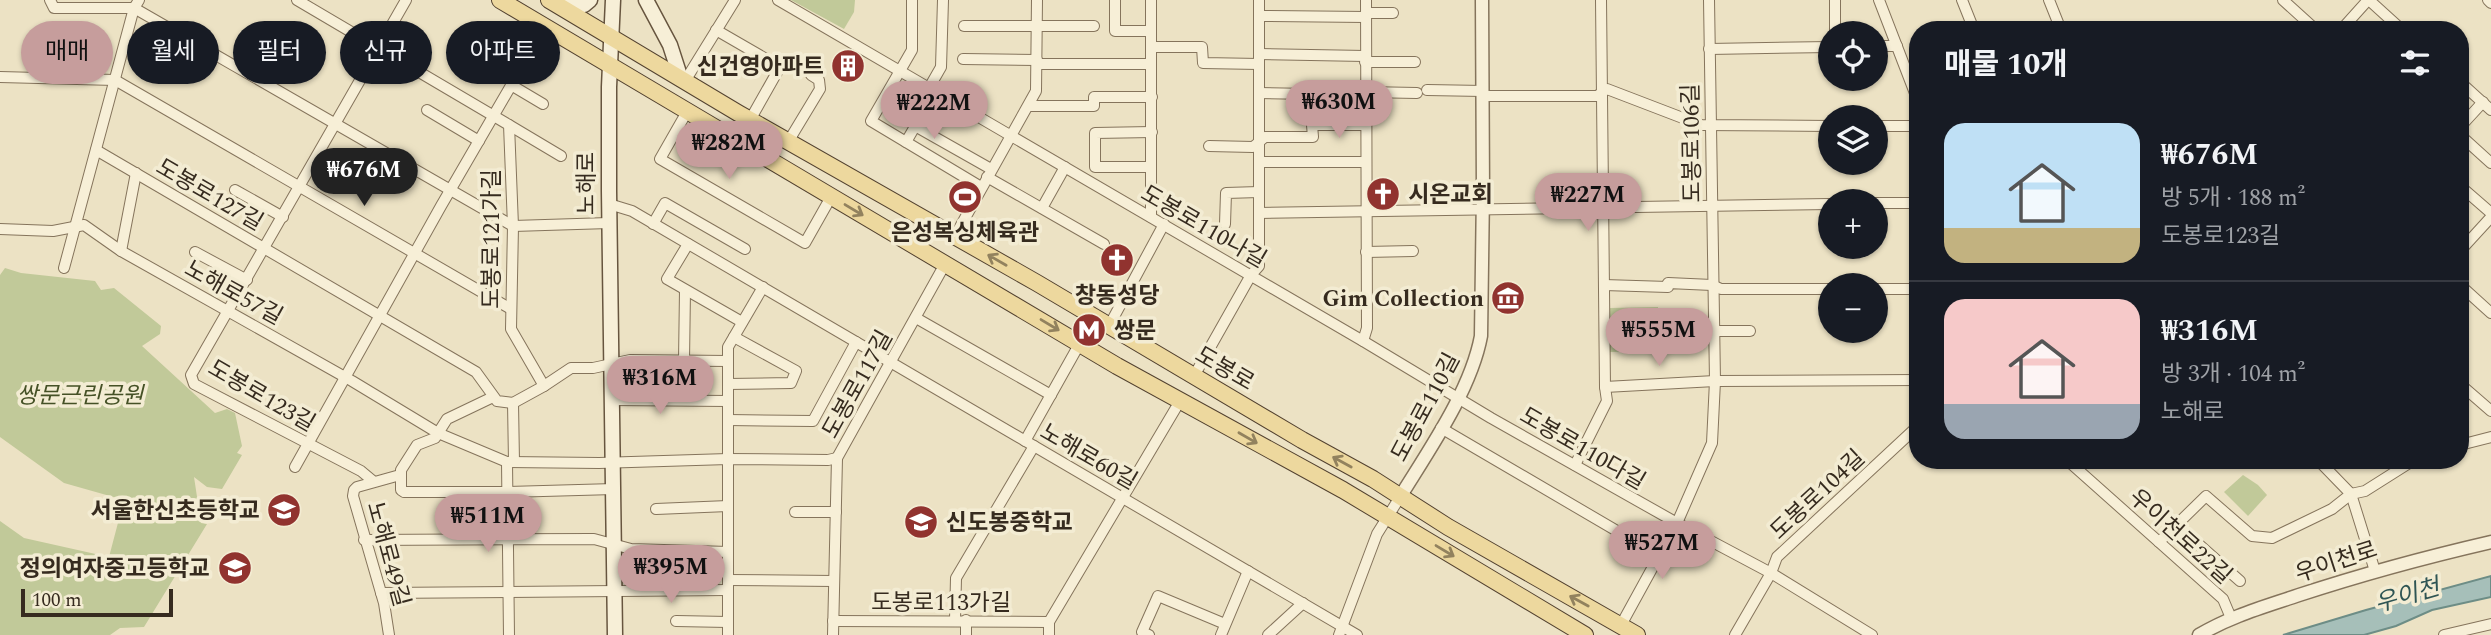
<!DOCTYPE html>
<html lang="ko">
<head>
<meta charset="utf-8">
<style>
	:root { --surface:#171b24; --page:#20242c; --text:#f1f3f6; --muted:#9ea1a6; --line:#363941; --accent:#c69d9c }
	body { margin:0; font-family:Spectral,"Noto Sans KR",serif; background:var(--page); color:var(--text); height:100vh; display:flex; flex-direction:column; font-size:26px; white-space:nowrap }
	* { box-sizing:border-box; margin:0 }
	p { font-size:23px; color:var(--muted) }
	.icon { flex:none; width:38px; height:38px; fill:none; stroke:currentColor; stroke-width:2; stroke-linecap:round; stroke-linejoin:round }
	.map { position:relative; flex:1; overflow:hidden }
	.details { position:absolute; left:1909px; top:21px; width:560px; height:448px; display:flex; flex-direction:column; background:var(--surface); border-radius:28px; box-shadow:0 2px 5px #0004 }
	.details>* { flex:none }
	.top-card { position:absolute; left:21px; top:21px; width:665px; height:63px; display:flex; gap:14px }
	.tools { position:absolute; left:1818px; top:21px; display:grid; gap:14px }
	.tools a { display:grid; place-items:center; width:70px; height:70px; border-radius:50%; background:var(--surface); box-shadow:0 2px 5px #0004; font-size:35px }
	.scale { position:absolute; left:21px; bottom:18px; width:152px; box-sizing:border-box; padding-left:7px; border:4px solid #362b1f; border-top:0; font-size:19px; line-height:24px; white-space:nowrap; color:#362b1f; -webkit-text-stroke:5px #f3ecd3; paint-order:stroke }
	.price { position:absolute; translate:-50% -60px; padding:0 16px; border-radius:24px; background:var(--accent); color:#111; font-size:23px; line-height:46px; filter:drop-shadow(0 2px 4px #0008) }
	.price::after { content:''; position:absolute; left:50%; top:42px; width:21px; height:16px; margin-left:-10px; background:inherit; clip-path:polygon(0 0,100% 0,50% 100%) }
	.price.on { background:#222; color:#fff }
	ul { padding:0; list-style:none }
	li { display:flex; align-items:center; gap:21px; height:175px; padding:0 35px }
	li+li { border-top:2px solid var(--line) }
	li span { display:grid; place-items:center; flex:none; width:196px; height:140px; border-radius:21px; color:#555 }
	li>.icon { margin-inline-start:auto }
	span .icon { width:84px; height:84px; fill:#fffc; stroke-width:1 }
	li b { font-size:30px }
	h2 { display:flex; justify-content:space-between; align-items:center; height:84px; padding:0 35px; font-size:30px }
	.chip { padding:0 24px; border-radius:32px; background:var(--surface); box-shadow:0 2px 5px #0004; font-size:24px; line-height:63px }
	.chip.on { background:var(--accent); color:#111 }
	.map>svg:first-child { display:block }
	.green { fill:#c1c999 }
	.water { fill:#a6bfb9; stroke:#6d8d86; stroke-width:2 }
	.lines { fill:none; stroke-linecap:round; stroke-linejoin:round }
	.minor-casing { stroke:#85745c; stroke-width:12 }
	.tertiary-casing { stroke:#85745c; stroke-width:15 }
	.secondary-casing { stroke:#67553f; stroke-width:17 }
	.primary-casing { stroke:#534230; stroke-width:18 }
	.minor { stroke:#f7efd7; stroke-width:10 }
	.tertiary { stroke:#f7efd7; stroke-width:12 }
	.secondary { stroke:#f7efd7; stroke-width:14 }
	.primary { stroke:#edd89e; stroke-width:16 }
	.oneway { stroke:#92825e }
	.labels { text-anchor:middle; stroke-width:7; stroke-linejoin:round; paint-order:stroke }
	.poi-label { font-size:23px; font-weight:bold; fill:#362b1f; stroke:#f3ecd3; text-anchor:end }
	.street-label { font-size:23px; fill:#362b1f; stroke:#f3ecd3 }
	.park-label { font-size:23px; font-style:italic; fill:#455126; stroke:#f3ecd3 }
	.water-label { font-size:24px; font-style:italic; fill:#2f5554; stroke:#f3ecd3 }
</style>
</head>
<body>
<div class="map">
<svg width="2491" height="635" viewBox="0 0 2491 635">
	<rect width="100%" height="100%" fill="#ece2c4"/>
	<!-- green -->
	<g class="green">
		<polygon points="791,0 855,0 854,12 844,29"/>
		<polygon points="5,268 21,273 95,281 101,290 114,288 161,326 160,334 142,346 215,413 227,409 235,413 242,446 237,453 242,455 222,489 207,487 194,477 201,523 207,524 144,627 120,628 110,635 0,635 0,521 24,538 109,557 124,500 64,483 0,437 0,275"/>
		<polygon points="1658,307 1659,351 1610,352 1610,308"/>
		<polygon points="2243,475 2258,485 2267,495 2248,516 2224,492"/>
	</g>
	<!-- water -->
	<polygon class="water" points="2491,576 2491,597 2432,610 2396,626 2364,635 2283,635 2366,610"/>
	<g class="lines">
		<!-- minor casing -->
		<g class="minor-casing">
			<g id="minor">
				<polyline points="50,0 54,8 134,8 513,226 609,223"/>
				<polyline points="297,0 509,125 513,226 511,329 544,386"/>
				<polyline points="778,0 1363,341 1491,418 1677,523 1771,573 1872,635"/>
				<polyline points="912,0 912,50 871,121 981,187"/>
				<polyline points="1115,0 1115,31 1151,31"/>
				<polyline points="1835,0 1835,33"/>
				<polyline points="1879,0 1918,101"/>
				<polyline points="1962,0 1974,30"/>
				<polyline points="2049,0 2061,30"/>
				<polyline points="2283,0 2316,30"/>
				<polyline points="2369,0 2402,30"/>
				<polyline points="2488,0 2491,3"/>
				<polyline points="1366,13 1393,13"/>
				<polyline points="1259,16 1366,17"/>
				<polyline points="964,26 1094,26"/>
				<polyline points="716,30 780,67 750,120"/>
				<polyline points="2341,30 2368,0"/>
				<polyline points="455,44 515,77"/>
				<polyline points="1876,46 1897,46"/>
				<polyline points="1151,47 1202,47 1203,63 1259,64"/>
				<polyline points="1709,49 1830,47"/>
				<polyline points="1259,54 1365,56"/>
				<polyline points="963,59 1037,60"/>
				<polyline points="1365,62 1415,62"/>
				<polyline points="1037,64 1151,64"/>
				<polyline points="0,77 115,80 511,309"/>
				<polyline points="685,81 735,0"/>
				<polyline points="2460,82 2491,110"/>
				<polyline points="511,85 543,104"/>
				<polyline points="929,88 941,67 943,0"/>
				<polyline points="1326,90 1365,90"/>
				<polyline points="1427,90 1483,91"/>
				<polyline points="1365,92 1417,93"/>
				<polyline points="1259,93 1310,94"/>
				<polyline points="1483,96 1597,96 1607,89 1701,125 1830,126"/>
				<polyline points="1029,106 1094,106 1094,97 1152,97"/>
				<polyline points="427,110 479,141"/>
				<polyline points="688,110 660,159 805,243 831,197"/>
				<polyline points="509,125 561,156"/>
				<polyline points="915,126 991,169"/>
				<polyline points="1876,126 1918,126"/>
				<polyline points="2460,127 2483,102"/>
				<polyline points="2460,135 2491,163"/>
				<polyline points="788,142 820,89 819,80 811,75"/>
				<polyline points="906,142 935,92"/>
				<polyline points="1209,146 1253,147 1265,137 1313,137 1312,125 1365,125"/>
				<polyline points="96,150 476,372 497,401 513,403"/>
				<polyline points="1259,162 1365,162"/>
				<polyline points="1150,167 1095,167 1095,133 1152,132"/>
				<polyline points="987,177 1104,244"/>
				<polyline points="2460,186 2491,213"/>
				<polyline points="235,190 283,217"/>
				<polyline points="1876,203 1918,203"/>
				<polyline points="609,204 632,211 1357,635"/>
				<polyline points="1042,208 1065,167"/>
				<polyline points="1259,213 1830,204"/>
				<polyline points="1151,217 1151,0"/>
				<polyline points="653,224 665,203 745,249"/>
				<polyline points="1225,224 1226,193 1259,192"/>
				<polyline points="0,229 53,231 84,225 121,251 352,381 438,433 507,462 599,463 728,459 828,460 837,458"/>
				<polyline points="955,236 1036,91 1037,0"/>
				<polyline points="688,244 667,279 742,322"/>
				<polyline points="121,251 136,173"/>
				<polyline points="2460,251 2491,217"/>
				<polyline points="195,252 247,280"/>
				<polyline points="1366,252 1413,251"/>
				<polyline points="64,268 134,8 139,0"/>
				<polyline points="1604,285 1668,287 1668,283 1712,285 1721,289 1830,289"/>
				<polyline points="2460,285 2491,313"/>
				<polyline points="1876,289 1918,289"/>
				<polyline points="916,318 1051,395"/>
				<polyline points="1109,326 1164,224"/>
				<polyline points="1713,331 1750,331"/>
				<polyline points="1363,341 1367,328 1366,0"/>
				<polyline points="684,361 685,290"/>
				<polyline points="1194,376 1251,275 1259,266 1259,0"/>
				<polyline points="728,384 791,383 796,371 734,337"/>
				<polyline points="2460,384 2491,411"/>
				<polyline points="1605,387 1715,381 1918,380"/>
				<polyline points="493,397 447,419 435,438 417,445 401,470 401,490 404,492 507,492 614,489"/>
				<polyline points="612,400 728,401"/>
				<polyline points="513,403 544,386 571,368 593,368 630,360 728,361"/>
				<polyline points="513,403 514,462"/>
				<polyline points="728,420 813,421 856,342"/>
				<polyline points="1441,428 1658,555"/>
				<polyline points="1025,441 1080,343"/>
				<polyline points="2460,445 2491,437"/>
				<polyline points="2067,460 2223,599 2231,618"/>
				<polyline points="2318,460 2351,494 2375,571"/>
				<polyline points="507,462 509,635"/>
				<polyline points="1575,465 1607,401 1605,387 1601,0"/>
				<polyline points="295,467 441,206 545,27"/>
				<polyline points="373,481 361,471 194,384 191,375 406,0"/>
				<polyline points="656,509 728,506"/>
				<polyline points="795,512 836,512"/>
				<polyline points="2177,525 2240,581"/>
				<polyline points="364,540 594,539 631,549 728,552"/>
				<polyline points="2159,542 2206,496 2252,536 2272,538 2332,509 2351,494 2365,491 2414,460"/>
				<polyline points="728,580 834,581"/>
				<polyline points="381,593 728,590"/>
				<polyline points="955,620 956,578 1034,446"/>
				<polyline points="676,621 728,622"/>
				<polyline points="833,621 1049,622"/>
				<polyline points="1621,625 1677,523 1712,443 1715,381 1709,0"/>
				<polyline points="389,635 384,603 353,496 354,490 357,487 400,475"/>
				<polyline points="728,635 728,347 763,287"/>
				<polyline points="833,635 837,458 945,264"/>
				<polyline points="966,635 966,620"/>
				<polyline points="1049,635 1049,622 1180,401"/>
				<polyline points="1149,635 1142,632 1158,596 1225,624"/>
				<polyline points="1221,635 1248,571"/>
				<polyline points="1268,635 1303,603"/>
				<polyline points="1339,635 1377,534 1400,497"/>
				<polyline points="1735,635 1771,573 1777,557 1918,426"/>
				<polyline points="2444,635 2491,624"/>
			</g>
		</g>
		<!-- tertiary casing -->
		<g class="tertiary-casing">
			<g id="tertiary">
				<path d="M 1400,497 C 1429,450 1471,390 1481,336 L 1483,191 L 1482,0"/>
				<path d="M 2199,635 C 2231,616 2264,607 2299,595 C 2363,574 2426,557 2491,542"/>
			</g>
		</g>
		<!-- secondary casing -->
		<g class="secondary-casing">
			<g id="secondary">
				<polyline points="613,0 609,87 609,191 615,635"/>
				<polyline points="646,0 670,45 681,79"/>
				<polyline points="561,7 584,5 590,0"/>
			</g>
		</g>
		<!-- primary casing -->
		<g class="primary-casing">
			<g id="primary">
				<polyline points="500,0 1117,366 1343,490 1585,635"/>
				<polyline points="549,0 738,113 1037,283 1302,440 1373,479 1448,527 1637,635"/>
			</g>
		</g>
		<!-- minor -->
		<use href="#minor" class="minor"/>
		<!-- tertiary -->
		<use href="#tertiary" class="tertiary"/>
		<!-- secondary -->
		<use href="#secondary" class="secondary"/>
		<!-- primary -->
		<use href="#primary" class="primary"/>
	</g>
	<!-- one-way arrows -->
	<defs><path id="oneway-shaft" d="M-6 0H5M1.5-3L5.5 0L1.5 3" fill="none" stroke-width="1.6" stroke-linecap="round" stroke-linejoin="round" transform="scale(1.75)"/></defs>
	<g class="oneway">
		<use href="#oneway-shaft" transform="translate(854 210) rotate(31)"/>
		<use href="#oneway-shaft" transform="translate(997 260) rotate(-150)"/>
		<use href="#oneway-shaft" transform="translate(1050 325) rotate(31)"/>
		<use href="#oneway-shaft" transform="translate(1248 438) rotate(30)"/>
		<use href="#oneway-shaft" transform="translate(1342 462) rotate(-151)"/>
		<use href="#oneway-shaft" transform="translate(1445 551) rotate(31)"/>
		<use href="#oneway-shaft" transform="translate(1579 601) rotate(-151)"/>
	</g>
	<!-- icons -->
	<defs>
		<g id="building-disc" transform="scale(1.75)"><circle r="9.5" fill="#91332f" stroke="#f3ecd3"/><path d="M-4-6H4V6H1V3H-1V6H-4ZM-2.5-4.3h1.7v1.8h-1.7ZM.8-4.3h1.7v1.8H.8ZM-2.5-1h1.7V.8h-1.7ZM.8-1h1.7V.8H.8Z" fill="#fff"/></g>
		<g id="church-disc" transform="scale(1.75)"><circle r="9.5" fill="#91332f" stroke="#f3ecd3"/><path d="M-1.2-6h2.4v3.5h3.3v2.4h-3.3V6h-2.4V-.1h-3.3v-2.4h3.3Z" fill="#fff"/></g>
		<g id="stadium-disc" transform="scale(1.75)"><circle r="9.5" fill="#91332f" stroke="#f3ecd3"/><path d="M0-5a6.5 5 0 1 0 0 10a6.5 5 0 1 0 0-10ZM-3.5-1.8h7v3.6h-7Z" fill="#fff"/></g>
		<g id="museum-disc" transform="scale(1.75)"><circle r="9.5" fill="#91332f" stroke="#f3ecd3"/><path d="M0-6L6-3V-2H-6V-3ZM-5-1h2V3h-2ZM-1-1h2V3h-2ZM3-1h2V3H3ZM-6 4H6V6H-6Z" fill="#fff"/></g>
		<g id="metro-disc" transform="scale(1.75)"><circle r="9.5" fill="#91332f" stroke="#f3ecd3"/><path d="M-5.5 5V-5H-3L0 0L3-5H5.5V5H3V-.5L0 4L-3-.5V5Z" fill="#fff"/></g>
		<g id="school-disc" transform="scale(1.75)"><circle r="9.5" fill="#91332f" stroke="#f3ecd3"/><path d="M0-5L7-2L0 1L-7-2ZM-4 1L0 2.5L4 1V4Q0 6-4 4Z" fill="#fff"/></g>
	</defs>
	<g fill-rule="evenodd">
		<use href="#building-disc" x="848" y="66"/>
		<use href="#church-disc" x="1383" y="194"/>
		<use href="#stadium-disc" x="965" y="197"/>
		<use href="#church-disc" x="1117" y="260"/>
		<use href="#museum-disc" x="1508" y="298"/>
		<use href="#metro-disc" x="1089" y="330"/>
		<use href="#school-disc" x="284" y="510"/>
		<use href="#school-disc" x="921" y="522"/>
		<use href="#school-disc" x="235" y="568"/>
	</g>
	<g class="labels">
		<!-- poi labels -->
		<g class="poi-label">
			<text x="824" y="74">신건영아파트</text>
			<text x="1408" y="202" text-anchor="start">시온교회</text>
			<text x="965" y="240" text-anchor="middle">은성복싱체육관</text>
			<text x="1117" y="303" text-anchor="middle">창동성당</text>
			<text x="1484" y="306">Gim Collection</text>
			<text x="1114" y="338" text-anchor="start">쌍문</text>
			<text x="260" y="518">서울한신초등학교</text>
			<text x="946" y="530" text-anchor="start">신도봉중학교</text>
			<text x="210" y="576">정의여자중고등학교</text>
		</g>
		<!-- street labels -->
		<g class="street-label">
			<text transform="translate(1691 143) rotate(-91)" y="8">도봉로106길</text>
			<text transform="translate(586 183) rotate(-90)" y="8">노해로</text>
			<text transform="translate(210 194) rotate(30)" y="8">도봉로127길</text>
			<text transform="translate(1204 226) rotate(30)" y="8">도봉로110나길</text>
			<text transform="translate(491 239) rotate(-90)" y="8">도봉로121가길</text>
			<text transform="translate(234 292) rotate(29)" y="8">노해로57길</text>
			<text transform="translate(1225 368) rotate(30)" y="8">도봉로</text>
			<text transform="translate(857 384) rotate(-61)" y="8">도봉로117길</text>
			<text transform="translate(262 395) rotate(30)" y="8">도봉로123길</text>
			<text transform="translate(1425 407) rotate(-62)" y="8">도봉로110길</text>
			<text transform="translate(1583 448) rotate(30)" y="8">도봉로110다길</text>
			<text transform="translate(1089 456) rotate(30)" y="8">노해로60길</text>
			<text transform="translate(1817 494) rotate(-43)" y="8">도봉로104길</text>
			<text transform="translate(2181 536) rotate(42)" y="8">우이천로22길</text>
			<text transform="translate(389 554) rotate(75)" y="8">노해로49길</text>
			<text transform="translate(2336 561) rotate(-18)" y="8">우이천로</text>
			<text x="941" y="610">도봉로113가길</text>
		</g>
		<!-- park labels -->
		<g class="park-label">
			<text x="80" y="403">쌍문근린공원</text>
		</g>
		<!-- water labels -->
		<g class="water-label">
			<text transform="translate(2407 595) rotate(-16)" y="8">우이천</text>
		</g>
	</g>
</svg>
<div class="tools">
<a><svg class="icon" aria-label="locate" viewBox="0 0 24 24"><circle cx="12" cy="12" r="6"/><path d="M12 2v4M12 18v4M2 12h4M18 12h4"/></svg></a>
<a><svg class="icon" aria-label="layers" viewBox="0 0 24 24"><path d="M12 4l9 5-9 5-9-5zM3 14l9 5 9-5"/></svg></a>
<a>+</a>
<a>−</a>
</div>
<div class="scale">100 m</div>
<b class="price" style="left:1339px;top:140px">₩630M</b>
<b class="price" style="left:934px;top:141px">₩222M</b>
<b class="price" style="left:729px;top:181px">₩282M</b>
<b class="price on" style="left:364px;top:208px">₩676M</b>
<b class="price" style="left:1588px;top:233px">₩227M</b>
<b class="price" style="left:1659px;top:368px">₩555M</b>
<b class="price" style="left:660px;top:416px">₩316M</b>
<b class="price" style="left:488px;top:554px">₩511M</b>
<b class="price" style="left:1662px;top:581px">₩527M</b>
<b class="price" style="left:671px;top:605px">₩395M</b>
<div class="top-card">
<a class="chip on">매매</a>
<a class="chip">월세</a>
<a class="chip">필터</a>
<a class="chip">신규</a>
<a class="chip">아파트</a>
</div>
<section class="details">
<h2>매물 10개<svg class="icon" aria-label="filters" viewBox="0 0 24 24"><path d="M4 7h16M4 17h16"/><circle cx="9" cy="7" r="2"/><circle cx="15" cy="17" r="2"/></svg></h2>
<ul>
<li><span style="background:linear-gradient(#bfe0f5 75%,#c2b280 0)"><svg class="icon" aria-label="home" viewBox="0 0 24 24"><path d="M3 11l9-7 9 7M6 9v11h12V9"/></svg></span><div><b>₩676M</b><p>방 5개 · 188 m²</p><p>도봉로123길</p></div></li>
<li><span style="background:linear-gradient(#f6c9c9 75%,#9aa5b1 0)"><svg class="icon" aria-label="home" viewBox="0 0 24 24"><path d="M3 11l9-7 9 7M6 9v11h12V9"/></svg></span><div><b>₩316M</b><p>방 3개 · 104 m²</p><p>노해로</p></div></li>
</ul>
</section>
</div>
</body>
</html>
